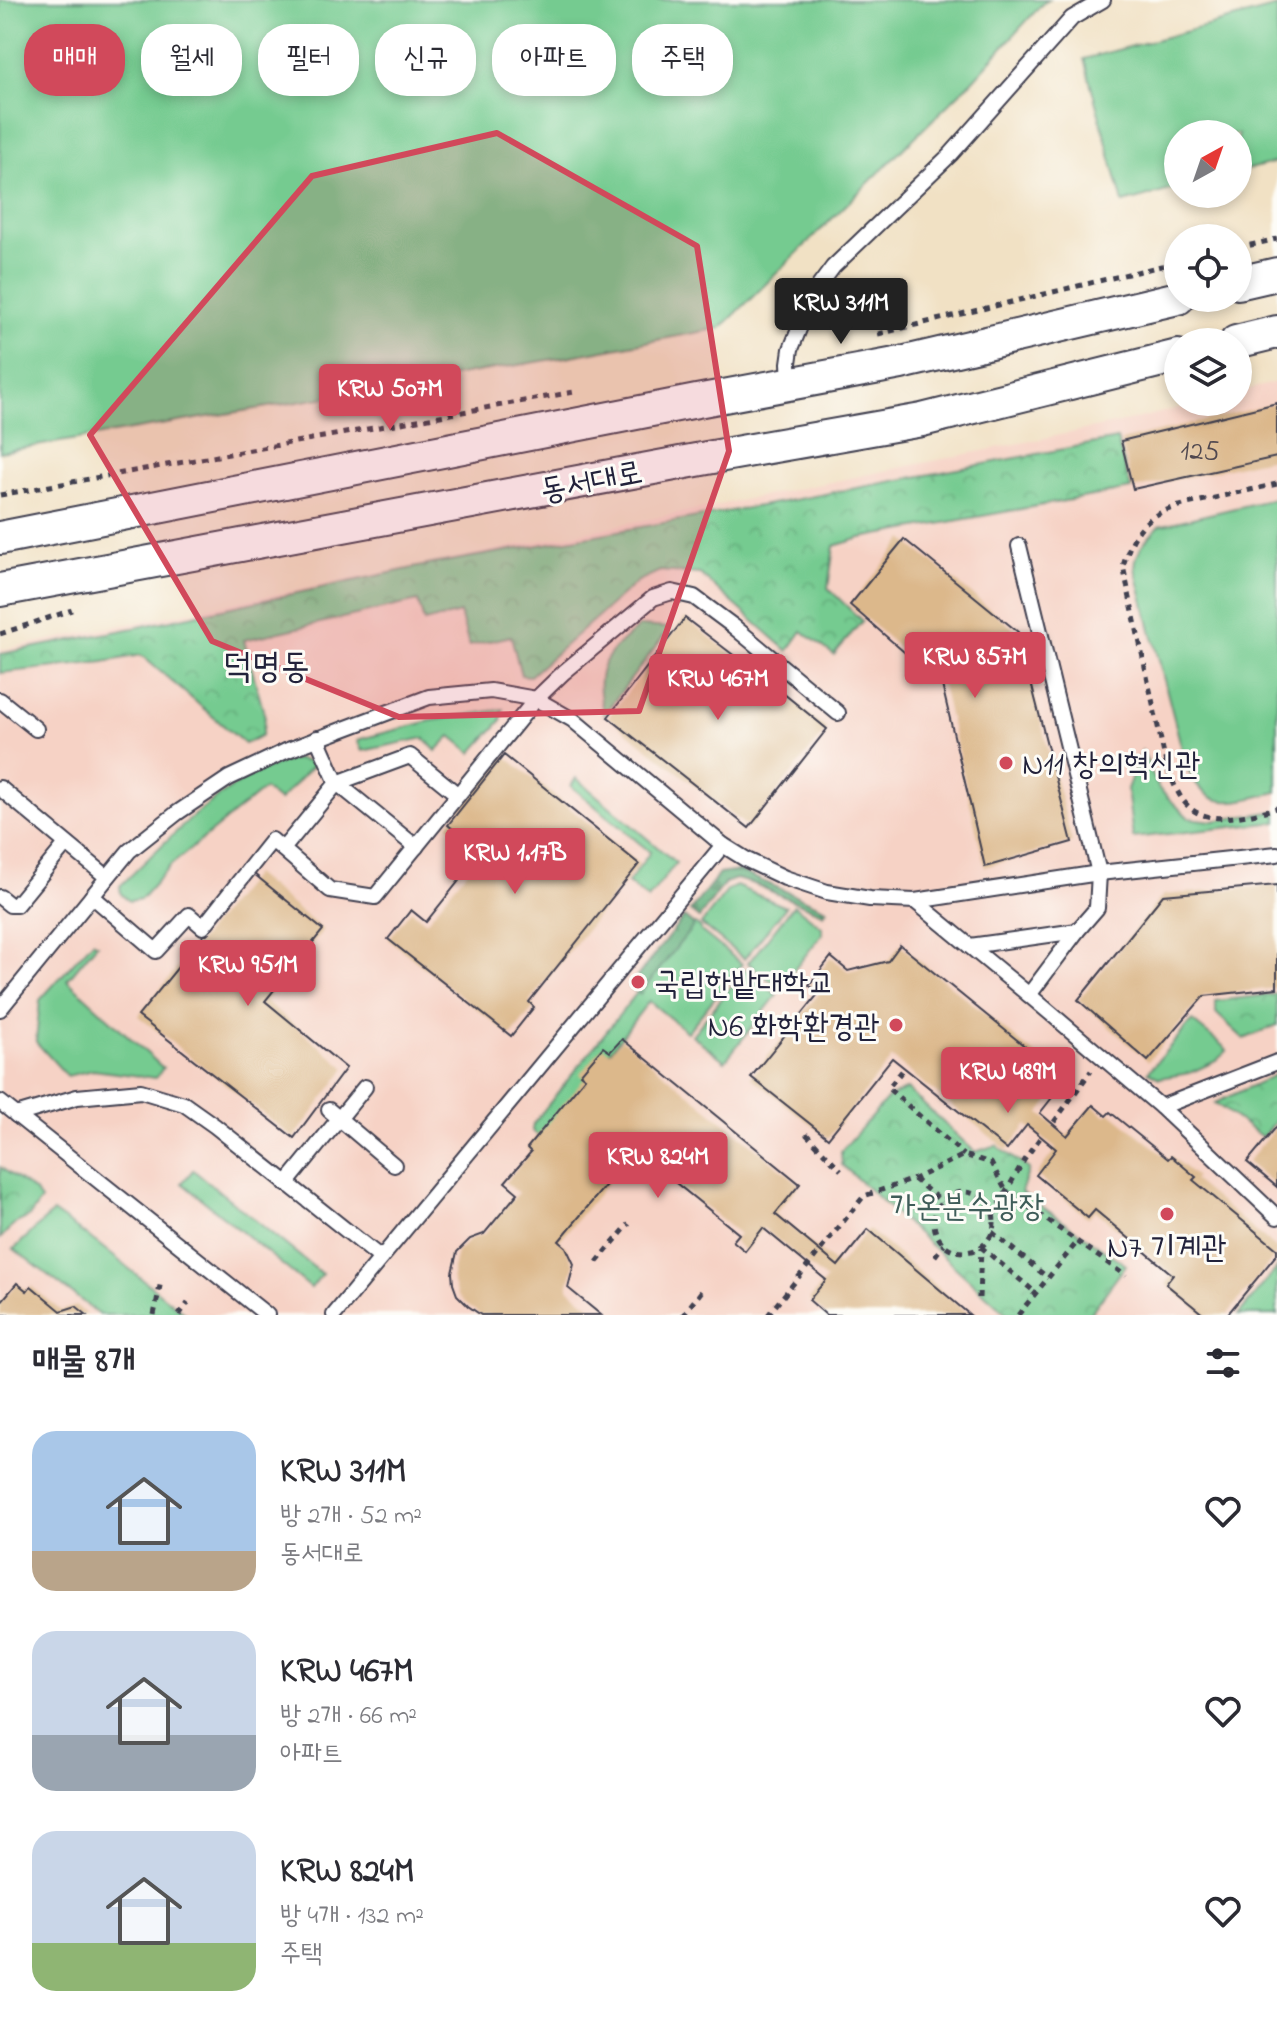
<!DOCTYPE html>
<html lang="ko">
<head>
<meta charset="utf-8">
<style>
	:root { --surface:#fff; --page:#f7f7f7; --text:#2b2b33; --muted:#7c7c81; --accent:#d1495b }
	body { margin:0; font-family:"Indie Flower","Poor Story",sans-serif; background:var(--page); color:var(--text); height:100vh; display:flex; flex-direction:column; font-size:30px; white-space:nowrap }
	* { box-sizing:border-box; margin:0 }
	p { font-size:26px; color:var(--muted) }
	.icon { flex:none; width:44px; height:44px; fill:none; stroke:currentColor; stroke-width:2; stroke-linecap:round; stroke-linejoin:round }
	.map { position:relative; height:1315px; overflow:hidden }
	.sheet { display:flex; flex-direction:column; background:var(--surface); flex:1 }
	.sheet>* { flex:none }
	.banner { position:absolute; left:24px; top:24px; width:800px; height:72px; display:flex; gap:16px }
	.needle { width:52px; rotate:40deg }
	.fabs { position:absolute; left:1164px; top:120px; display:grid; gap:16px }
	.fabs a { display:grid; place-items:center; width:88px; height:88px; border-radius:50%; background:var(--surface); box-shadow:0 4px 12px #0003; font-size:40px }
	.price { position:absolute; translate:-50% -68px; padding:0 18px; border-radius:8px; background:var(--accent); color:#fff; font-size:26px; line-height:52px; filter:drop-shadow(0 2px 4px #0008) }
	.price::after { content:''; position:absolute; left:50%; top:48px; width:24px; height:18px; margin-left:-12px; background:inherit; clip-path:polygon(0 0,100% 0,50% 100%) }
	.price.selected { background:#222; color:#fff }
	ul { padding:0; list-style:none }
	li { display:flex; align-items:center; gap:24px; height:200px; padding:0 32px }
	li span { display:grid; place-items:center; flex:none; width:224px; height:160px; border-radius:24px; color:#555 }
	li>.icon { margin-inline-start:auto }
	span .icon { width:96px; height:96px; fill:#fffc; stroke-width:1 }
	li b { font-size:34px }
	h2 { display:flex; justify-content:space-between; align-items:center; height:96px; padding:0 32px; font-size:34px }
	.chip { padding:0 28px; border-radius:32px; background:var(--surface); box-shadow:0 4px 12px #0003; font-size:28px; line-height:72px }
	.chip.selected { background:var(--accent); color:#fff }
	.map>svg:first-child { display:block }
	.built { fill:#f6d2c5 }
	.grass { fill:#75cb90; stroke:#4c7666; stroke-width:2 }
	.forest { fill:url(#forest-firs); stroke:#41685a; stroke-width:2 }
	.park { fill:url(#park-crowns); stroke:#4c7666; stroke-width:2 }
	.building { fill:#dcb88b }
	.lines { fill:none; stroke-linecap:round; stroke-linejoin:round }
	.service-casing { stroke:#413f50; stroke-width:18 }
	.tertiary-casing { stroke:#413f50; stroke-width:36 }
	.path { stroke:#413f50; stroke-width:5; stroke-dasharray:6 6; stroke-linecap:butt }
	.service { stroke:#fff; stroke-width:14 }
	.tertiary { stroke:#fff; stroke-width:32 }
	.marked { fill:#d1495b; fill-opacity:0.2; stroke:#d1495b; stroke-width:6; stroke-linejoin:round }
	.poi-dot { fill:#d1495b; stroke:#fdfcf7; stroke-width:3 }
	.labels { text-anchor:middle; stroke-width:6; stroke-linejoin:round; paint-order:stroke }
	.number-label { font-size:28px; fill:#50484f }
	.street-label { font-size:32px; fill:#22223b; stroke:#fdfcf7 }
	.poi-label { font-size:32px; fill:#22223b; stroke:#fdfcf7; text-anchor:start }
	.park-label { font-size:32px; fill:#3f5d59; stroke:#fdfcf7 }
	.quarter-label { font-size:36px; fill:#22223b; stroke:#fdfcf7 }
</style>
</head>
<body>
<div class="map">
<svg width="1277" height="1315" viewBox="0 0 1277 1315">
	<defs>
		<pattern id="forest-firs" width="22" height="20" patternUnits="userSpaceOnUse" patternTransform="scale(2)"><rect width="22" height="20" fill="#60af7a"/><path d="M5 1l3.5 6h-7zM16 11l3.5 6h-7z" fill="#4f8e65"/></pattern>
		<pattern id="park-crowns" width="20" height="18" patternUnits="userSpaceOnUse" patternTransform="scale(2)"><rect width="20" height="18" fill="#75cb90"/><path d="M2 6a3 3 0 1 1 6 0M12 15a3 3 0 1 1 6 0" fill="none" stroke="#65ae7d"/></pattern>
	</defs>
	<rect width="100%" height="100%" fill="#fdfcf7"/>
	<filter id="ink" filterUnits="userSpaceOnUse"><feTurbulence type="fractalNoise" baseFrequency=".0125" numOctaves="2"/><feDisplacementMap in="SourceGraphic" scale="16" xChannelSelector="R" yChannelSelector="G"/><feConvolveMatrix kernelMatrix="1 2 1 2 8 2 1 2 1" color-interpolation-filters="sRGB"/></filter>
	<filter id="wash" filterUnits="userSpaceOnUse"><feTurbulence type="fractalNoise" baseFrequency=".006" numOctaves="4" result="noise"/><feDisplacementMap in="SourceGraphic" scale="32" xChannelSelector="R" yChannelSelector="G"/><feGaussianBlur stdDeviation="1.8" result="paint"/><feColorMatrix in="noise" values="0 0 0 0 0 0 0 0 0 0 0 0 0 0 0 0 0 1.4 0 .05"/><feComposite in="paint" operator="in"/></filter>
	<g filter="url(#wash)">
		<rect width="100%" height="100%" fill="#f1e1c4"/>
		<!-- built -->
		<polygon class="built" points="1277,382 1277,1315 0,1315 0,650 758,497 1128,421 1202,402 1238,402 1238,392"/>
		<!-- grass -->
		<g class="grass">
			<polygon points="0,0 1049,0 1042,4 972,81 721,328 566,357 0,452"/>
			<polygon points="1277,7 1277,162 1238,172 1238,134 1178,134 1178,188 1123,203 1084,59"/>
			<path d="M 1277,498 L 1277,792 C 1233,802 1208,815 1186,765 L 1135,568 L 1136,559 L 1142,545 L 1159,526 Z"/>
			<path d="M 640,626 L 670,628 L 604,714 C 591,668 606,654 640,626 Z"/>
			<polygon points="503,709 501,721 472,753 451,736 436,751 424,738 362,751 357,740 430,721"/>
			<polygon points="1142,751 1159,789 1189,818 1213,821 1277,811 1277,822 1133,838 1127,789"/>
			<path d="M 295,759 L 315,763 L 279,801 L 264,789 L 171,865 L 141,899 L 129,901 L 121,894 L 120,886 C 170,838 226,775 295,759 Z"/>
			<polygon points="576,778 676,863 648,899 628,883 650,852 571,786"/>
			<polygon points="736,886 786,907 744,959 701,924 728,890"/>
			<polygon points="794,905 822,927 822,934 780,988 748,963"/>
			<polygon points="695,924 701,928 701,931 742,964 687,1032 649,1001 545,1135 539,1137 532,1130 533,1124 689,927"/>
			<polygon points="93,941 97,944 67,980 163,1068 156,1078 93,1070 67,1076 36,1042 40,1000"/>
			<polygon points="745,969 777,995 725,1061 692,1035"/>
			<polygon points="1192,1021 1223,1046 1227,1051 1216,1061 1190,1073 1159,1078 1148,1072"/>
			<polygon points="193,1170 322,1274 311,1288 182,1183"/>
			<polygon points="53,1212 97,1243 187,1315 100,1315 14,1249"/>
			<polygon points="1277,1268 1277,1315 1238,1315"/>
		</g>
		<!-- forest -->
		<g class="forest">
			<polygon points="739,871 827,909 824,914 754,884 736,879 725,883 699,918 690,911 719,874"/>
			<polygon points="684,917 694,925 640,994 629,987"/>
		</g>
		<!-- park -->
		<g class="park">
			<polygon points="1117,439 1131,489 861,538 834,546 828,588 862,621 834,655 802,631 788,651 700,574 660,571 638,581 530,676 521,675 511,636 469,646 460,613 424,622 418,601 244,640 265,717 262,735 245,744 141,655 104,662 0,673 0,654 134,628 427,565 788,501"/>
			<polygon points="1277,994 1277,1025 1244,1039 1216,1013 1216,1001"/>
			<polygon points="1277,1074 1277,1120 1262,1137 1215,1103"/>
			<polygon points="907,1089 975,1152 996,1145 1029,1169 1021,1192 1126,1265 1089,1315 1008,1315 842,1165 841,1151 888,1098"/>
			<polygon points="0,1167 34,1191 41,1200 29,1217 14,1224 0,1239"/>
		</g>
		<g id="blocks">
			<!-- building -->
			<g class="building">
				<polygon points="1277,403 1277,457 1133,489 1121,441"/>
				<polygon points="904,539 1018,632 1072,842 985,867 942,685 850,605"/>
				<polygon points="685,618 749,667 755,660 772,673 767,680 827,729 749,828 608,717"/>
				<polygon points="504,755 639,864 529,1002 534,1007 511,1036 388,939 411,910 426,922 482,852 448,825"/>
				<polygon points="254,874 323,930 265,1001 346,1068 294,1138 138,1016"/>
				<polygon points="1277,885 1277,988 1204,996 1148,1061 1078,1000 1163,895"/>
				<polygon points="900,945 1053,1069 1049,1074 1062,1085 1040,1113 1067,1136 1093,1105 1106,1116 1110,1112 1168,1159 1171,1156 1196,1177 1193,1180 1277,1249 1277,1254 1227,1315 1204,1315 1166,1284 1173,1275 1095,1210 1088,1218 1036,1175 1056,1149 1027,1125 1007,1150 892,1058 828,1138 751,1077 819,993 809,985 831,957 848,971 888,961"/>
				<polygon points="622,1039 800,1184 775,1214 838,1266 868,1229 970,1315 826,1315 809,1300 826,1280 763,1228 745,1251 733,1241 739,1234 635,1150 559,1241 566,1247 574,1264 568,1288 601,1315 481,1315 468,1306 457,1295 453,1284 452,1273 457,1252 470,1239 484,1234 518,1193 505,1182 531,1152 527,1148 585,1078 580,1074 603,1047 610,1052"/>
				<polygon points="1277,1126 1277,1187 1247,1162"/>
				<polygon points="17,1283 27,1291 31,1286 61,1311 76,1306 87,1315 0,1315 0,1303"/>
			</g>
		</g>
	</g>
	<g filter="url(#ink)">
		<use href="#blocks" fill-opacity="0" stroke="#413f50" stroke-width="2"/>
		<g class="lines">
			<!-- service casing -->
			<g class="service-casing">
				<g id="service">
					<polyline points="790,383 789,363 791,349 813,294 833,267 951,154 1072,18 1103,0"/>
					<polyline points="1019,546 1099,873 1097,908 1077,931 1029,995"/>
					<polyline points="0,700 36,729"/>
					<polyline points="317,738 337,783 410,756 458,795"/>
					<polyline points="0,788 107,877"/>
					<polyline points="283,849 337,783 416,847"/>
					<polyline points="92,896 156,951 189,915 203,927 272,840 330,890 375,897 536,699 564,672 653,598 672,592 694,597 733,626 838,713"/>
					<polyline points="0,897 10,905 16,905 66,844"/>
					<polyline points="915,901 1029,995 1161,1107 1277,1062"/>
					<polyline points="970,946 1077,931"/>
					<polyline points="0,1009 129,851 177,813 229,778 288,750 429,697 491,691 536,699 573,720 723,845 747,860 785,878 827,892 870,899 915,901 1099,873 1277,854"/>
					<polyline points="0,1102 267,1315"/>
					<polyline points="1161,1107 1277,1217"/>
					<polyline points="329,1110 394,1165"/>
					<polyline points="16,1115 77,1097 141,1091 184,1104 215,1126 381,1258"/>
					<polyline points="286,1184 365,1087"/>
					<polyline points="334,1315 723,845"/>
				</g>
			</g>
			<!-- tertiary casing -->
			<g class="tertiary-casing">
				<g id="tertiary">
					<polyline points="1238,283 1277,274"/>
					<polyline points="1236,342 1277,332"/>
					<polyline points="0,538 697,401 901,363 1178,298"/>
					<polyline points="0,590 707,458 922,420 1178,356"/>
				</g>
			</g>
			<!-- path -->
			<g class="path">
				<polyline points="1238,248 1277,239"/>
				<polyline points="878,334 1178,262"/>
				<path d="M 1277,484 C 1255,489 1232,494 1210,499 C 1160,510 1139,512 1123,566 L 1167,768 C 1173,781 1178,797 1189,807 C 1211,827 1252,814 1277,808"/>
				<polyline points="0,495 574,392"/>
				<polyline points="0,634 72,610"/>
				<polyline points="902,1071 888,1088 964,1155"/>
				<polyline points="1054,1122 1091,1071"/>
				<polyline points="806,1134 841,1170"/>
				<polyline points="914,1179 942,1202"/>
				<circle cx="964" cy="1222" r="30"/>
				<polyline points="993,1215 1024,1160 1040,1138"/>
				<polyline points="992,1232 1048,1278"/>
				<polyline points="981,1247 1036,1293"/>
				<polyline points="935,1256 944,1244"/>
				<polyline points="597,1262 629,1224"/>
				<polyline points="979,1298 981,1248"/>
				<polyline points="154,1315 161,1281"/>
				<polyline points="179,1315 188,1303"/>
				<polyline points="683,1315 705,1287"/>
				<polyline points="768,1315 864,1196 914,1179 964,1155 991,1163 1006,1191 1126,1276"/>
				<polyline points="1018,1315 1078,1241"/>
			</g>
			<!-- service -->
			<use href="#service" class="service"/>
			<!-- tertiary -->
			<use href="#tertiary" class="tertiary"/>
		</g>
	</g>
	<!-- marked area -->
	<path class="marked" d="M 497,133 L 697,246 L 729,451 L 639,711 L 399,717 L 212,641 L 90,435 L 312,176 Z"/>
	<!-- markers -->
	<g class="poi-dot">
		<circle cx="1006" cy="763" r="8"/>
		<circle cx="638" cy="982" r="8"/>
		<circle cx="896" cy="1025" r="8"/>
		<circle cx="1167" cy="1214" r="8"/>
	</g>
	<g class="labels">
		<!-- number labels -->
		<g class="number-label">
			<text x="1200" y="459">125</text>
		</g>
		<!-- street labels -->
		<g class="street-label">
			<text transform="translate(591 480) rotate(-11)" y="11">동서대로</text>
		</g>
		<!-- poi labels -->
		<g class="poi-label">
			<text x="1022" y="774">N11 창의혁신관</text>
			<text x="654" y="993">국립한밭대학교</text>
			<text x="880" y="1036" text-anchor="end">N6 화학환경관</text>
			<text x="1167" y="1257" text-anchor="middle">N7 기계관</text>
		</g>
		<!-- park labels -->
		<g class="park-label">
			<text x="967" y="1216">가온분수광장</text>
		</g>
		<!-- quarter labels -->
		<g class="quarter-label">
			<text x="266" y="677">덕명동</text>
		</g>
	</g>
</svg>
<div class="fabs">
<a><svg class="needle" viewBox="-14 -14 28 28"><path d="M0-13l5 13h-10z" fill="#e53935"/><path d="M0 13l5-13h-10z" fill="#7c7c81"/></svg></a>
<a><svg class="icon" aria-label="locate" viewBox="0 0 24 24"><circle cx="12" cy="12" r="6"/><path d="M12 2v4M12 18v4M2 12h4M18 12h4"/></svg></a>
<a><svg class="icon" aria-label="layers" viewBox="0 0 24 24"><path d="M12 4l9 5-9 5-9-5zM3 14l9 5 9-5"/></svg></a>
</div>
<b class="price selected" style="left:841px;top:346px">KRW 311M</b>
<b class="price" style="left:390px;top:432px">KRW 507M</b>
<b class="price" style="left:975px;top:700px">KRW 857M</b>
<b class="price" style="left:718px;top:722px">KRW 467M</b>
<b class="price" style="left:515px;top:896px">KRW 1.17B</b>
<b class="price" style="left:248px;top:1008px">KRW 951M</b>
<b class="price" style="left:1008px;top:1115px">KRW 489M</b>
<b class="price" style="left:658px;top:1200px">KRW 824M</b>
<div class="banner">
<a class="chip selected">매매</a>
<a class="chip">월세</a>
<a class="chip">필터</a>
<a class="chip">신규</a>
<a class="chip">아파트</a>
<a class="chip">주택</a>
</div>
</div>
<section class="sheet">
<h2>매물 8개<svg class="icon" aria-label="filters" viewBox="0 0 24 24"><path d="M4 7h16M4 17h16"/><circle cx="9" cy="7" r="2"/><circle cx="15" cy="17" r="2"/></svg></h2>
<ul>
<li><span style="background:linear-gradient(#a9c7e8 75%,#b9a48a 0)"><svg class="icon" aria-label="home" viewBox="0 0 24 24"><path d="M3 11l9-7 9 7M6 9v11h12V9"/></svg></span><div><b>KRW 311M</b><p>방 2개 · 52 m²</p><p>동서대로</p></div><svg class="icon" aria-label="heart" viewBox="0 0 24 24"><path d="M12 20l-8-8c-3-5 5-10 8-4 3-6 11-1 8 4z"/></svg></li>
<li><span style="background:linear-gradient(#c9d6e8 65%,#9aa5b1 0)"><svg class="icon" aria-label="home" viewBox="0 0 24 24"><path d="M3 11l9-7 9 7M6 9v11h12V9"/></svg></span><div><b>KRW 467M</b><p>방 2개 · 66 m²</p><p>아파트</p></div><svg class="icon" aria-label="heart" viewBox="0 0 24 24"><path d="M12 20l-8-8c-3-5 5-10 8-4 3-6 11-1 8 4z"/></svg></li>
<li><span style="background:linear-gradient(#c9d6e8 70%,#8fb573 0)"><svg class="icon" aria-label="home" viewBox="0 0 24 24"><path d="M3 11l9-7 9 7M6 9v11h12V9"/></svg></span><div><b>KRW 824M</b><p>방 4개 · 132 m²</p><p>주택</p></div><svg class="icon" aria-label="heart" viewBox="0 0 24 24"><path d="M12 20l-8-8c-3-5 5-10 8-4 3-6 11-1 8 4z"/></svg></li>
</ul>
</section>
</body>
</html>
